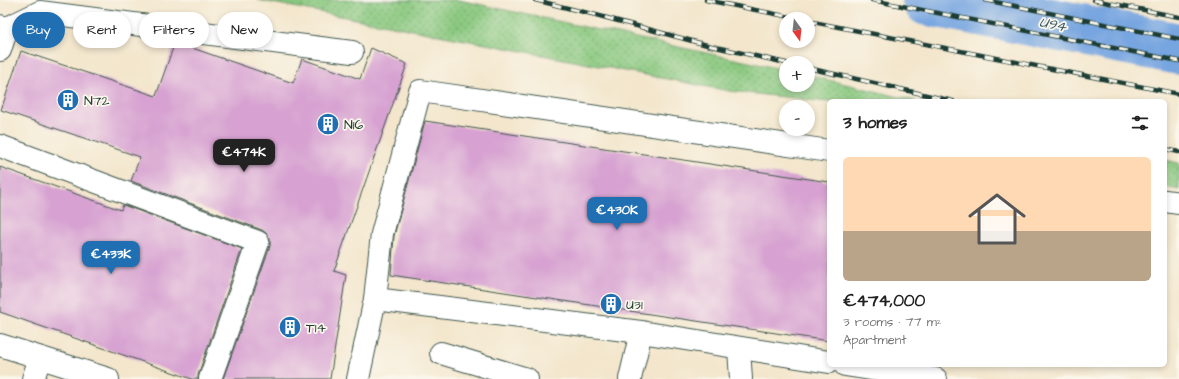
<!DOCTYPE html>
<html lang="en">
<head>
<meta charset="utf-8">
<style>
	:root { --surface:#fff; --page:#f2f2f2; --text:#222; --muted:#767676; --line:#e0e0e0; --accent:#1f6fb2 }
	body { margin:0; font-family:"Architects Daughter",sans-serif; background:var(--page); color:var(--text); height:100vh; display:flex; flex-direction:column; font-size:15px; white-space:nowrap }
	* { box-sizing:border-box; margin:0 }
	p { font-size:13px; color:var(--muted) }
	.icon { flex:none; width:22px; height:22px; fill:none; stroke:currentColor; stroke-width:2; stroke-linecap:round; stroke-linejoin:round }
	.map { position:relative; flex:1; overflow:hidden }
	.sheet { position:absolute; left:827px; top:99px; width:340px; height:268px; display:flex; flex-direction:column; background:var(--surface); border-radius:6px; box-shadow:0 2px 6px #0003 }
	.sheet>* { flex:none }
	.guide { position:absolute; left:12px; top:12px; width:380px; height:36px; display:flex; gap:8px }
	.needle { width:26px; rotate:165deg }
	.fabs { position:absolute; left:779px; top:12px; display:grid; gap:8px }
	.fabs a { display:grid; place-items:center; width:36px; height:36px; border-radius:50%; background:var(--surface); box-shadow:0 2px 6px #0003; font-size:20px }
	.price { position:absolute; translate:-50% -34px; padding:0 9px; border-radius:8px; background:var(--accent); color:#fff; font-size:13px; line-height:26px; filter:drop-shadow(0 1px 2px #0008) }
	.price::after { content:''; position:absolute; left:50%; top:24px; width:12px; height:9px; margin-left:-6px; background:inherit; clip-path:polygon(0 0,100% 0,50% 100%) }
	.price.selected { background:#222; color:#fff }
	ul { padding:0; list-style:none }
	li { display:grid; align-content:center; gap:8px; height:212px; padding:0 16px }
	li+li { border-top:1px solid var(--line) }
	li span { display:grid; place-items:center; height:124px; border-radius:6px; color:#555 }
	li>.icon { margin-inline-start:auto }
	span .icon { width:72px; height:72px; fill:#fffc; stroke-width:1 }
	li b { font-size:17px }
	h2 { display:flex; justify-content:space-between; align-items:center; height:48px; padding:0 16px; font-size:17px }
	.tag { padding:0 14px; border-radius:18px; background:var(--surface); box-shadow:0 2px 6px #0003; font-size:14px; line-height:36px }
	.tag.selected { background:var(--accent); color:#fff }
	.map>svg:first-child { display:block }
	.grass { fill:url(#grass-dots); stroke:#54825a }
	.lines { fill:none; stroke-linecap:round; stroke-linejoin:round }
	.river { stroke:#77a5e0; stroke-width:52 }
	.building { fill:#d7a2d1 }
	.minor-casing { stroke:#3f564b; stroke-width:24 }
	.minor { stroke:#fff; stroke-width:22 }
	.rail-casing { stroke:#1f3d34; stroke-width:4.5 }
	.rail { stroke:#fbf7ec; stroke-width:3; stroke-dasharray:9; stroke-linecap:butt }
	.labels { text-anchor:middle; stroke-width:3.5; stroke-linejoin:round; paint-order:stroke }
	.poi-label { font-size:14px; fill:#1f3d34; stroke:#fbf7ec; text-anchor:start }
	.water-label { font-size:15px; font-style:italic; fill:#395c68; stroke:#fbf7ec }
</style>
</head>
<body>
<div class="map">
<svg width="1179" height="379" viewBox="0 0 1179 379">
	<defs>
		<pattern id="grass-dots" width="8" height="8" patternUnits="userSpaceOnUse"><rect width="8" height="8" fill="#89c87f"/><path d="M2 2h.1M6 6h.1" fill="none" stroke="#6fa469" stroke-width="1.8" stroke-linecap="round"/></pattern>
	</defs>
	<rect width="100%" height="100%" fill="#fbf7ec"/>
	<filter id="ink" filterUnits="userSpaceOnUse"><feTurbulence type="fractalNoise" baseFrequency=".025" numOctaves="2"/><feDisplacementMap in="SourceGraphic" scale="8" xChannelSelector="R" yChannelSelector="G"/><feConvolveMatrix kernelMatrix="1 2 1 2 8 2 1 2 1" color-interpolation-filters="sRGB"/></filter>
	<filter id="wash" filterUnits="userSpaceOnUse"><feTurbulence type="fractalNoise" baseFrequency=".012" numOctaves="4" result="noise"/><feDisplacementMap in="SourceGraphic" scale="16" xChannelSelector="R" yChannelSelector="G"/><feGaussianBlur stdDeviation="0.9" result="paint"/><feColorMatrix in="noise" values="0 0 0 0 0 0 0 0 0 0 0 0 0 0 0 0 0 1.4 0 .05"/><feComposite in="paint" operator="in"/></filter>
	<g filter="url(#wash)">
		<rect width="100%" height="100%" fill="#f3e6cc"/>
		<!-- grass -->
		<g class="grass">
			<polygon points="257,0 459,0 786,70 786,85 808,85 808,75 916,101 829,101 829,102 729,91"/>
			<polygon points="1165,160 1179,163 1179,190 1165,187"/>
		</g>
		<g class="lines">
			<!-- river -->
			<polyline class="river" points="928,0 1179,49"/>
		</g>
		<g id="blocks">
			<!-- building -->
			<g class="building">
				<polygon points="175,42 293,83 302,59 360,79 371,48 407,64 334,271 346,275 330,379 223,379 270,246 270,239 267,234 262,230 131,181 140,157 1,110 21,51 156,96"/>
				<polygon points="425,121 829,182 829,341 391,275 394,236"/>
				<polygon points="0,167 121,210 123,205 242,249 198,375 198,379 192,379 0,312"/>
			</g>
		</g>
	</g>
	<g filter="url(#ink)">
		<use href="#blocks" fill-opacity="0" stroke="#3f564b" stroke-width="1"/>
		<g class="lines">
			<!-- minor casing -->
			<g class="minor-casing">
				<g id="minor">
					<polyline points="0,26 7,28 40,12 352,52"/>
					<polyline points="0,50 7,28"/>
					<polyline points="0,146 258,242 210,379"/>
					<polyline points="1165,201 1179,203"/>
					<polyline points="375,299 382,234 420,91 829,151"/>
					<polyline points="0,345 108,379"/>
					<polyline points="739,349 741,379"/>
					<polyline points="441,353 527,379"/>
					<polyline points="845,365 936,379"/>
					<polyline points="33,379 40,358"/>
					<polyline points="358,379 375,299 641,332 829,362"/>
					<polyline points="630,379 641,332"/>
				</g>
			</g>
			<!-- minor -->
			<use href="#minor" class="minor"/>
			<!-- rail casing -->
			<g class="rail-casing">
				<g id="rail">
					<polyline points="535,0 596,15 707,45 786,63"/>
					<polyline points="706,0 800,19"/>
					<polyline points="872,0 1179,61"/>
					<polyline points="985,0 1179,39"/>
					<polyline points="1094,0 1179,17"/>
					<polyline points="808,21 1179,94"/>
					<polyline points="808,68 953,101"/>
					<polyline points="1165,149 1179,152"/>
				</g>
			</g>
			<!-- rail -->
			<use href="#rail" class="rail"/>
		</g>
	</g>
	<!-- icons -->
	<defs>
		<g id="building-disc" transform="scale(1.15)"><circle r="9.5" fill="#1f6fb2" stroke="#fbf7ec"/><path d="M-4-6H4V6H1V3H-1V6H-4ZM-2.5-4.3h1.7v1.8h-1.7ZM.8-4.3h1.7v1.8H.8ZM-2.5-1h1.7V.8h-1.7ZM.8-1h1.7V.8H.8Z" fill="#fff"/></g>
	</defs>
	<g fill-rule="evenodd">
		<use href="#building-disc" x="68" y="100"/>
		<use href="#building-disc" x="328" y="124"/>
		<use href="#building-disc" x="611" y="304"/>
		<use href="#building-disc" x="290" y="327"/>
	</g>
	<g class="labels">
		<!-- poi labels -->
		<g class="poi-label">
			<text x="84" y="105">N72</text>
			<text x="344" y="129">N16</text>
			<text x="626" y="309">U31</text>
			<text x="306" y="332">T14</text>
		</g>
		<!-- water labels -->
		<g class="water-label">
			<text transform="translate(1053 24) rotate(11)" y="5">U94</text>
		</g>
	</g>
</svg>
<div class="fabs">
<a><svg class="needle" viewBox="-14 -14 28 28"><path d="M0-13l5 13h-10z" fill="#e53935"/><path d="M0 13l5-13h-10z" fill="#767676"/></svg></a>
<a>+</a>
<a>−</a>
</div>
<b class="price selected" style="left:244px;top:173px">€474K</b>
<b class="price" style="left:617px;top:231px">€430K</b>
<b class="price" style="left:111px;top:275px">€433K</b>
<div class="guide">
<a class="tag selected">Buy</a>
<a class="tag">Rent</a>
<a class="tag">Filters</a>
<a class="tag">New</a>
</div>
<section class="sheet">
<h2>3 homes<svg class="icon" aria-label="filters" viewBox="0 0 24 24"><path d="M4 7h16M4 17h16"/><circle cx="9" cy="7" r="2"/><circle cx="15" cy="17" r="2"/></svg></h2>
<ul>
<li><span style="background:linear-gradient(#ffd9b3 60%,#b9a48a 0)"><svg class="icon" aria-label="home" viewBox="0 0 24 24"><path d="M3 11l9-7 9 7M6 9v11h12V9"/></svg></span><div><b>€474,000</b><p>3 rooms · 77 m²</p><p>Apartment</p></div></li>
</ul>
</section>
</div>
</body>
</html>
